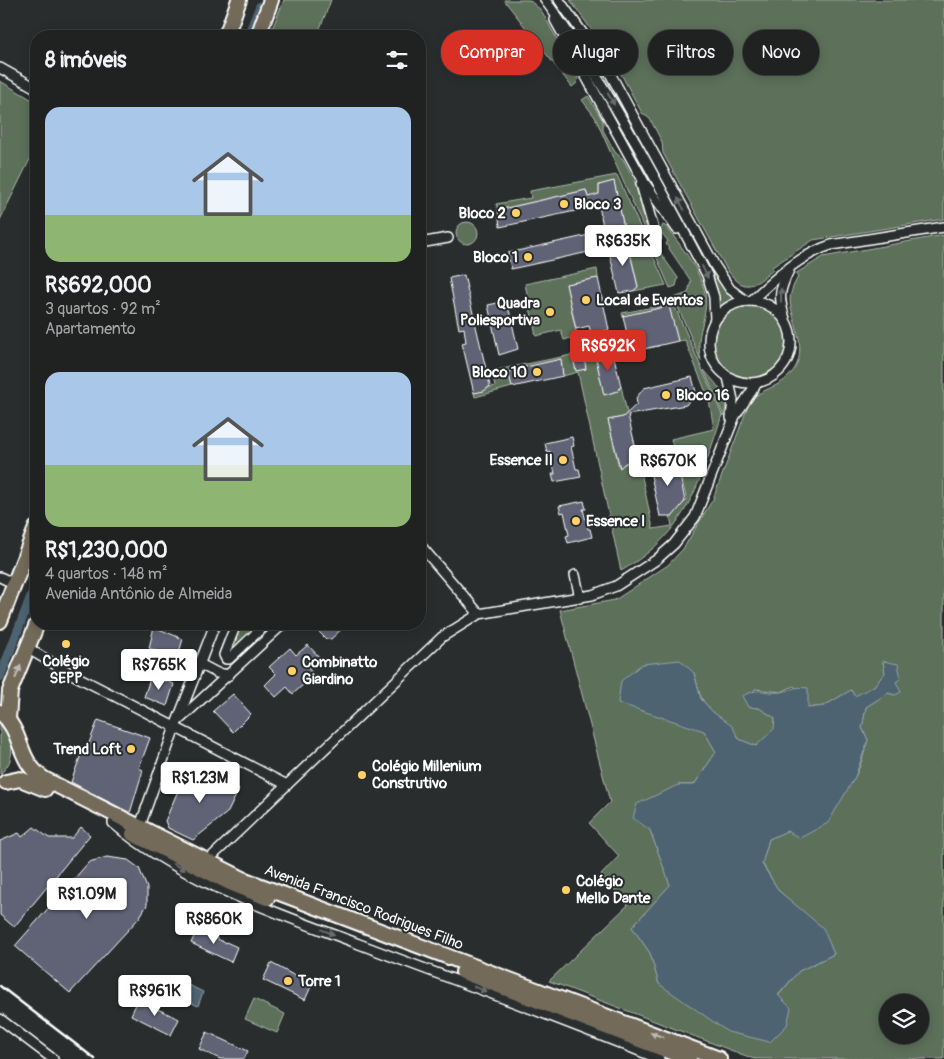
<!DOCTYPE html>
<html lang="pt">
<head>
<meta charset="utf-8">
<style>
	:root { --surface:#202222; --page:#2d2f2f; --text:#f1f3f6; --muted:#a2a4a5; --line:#3d3f40; --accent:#d93025 }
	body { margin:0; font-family:Pangolin,sans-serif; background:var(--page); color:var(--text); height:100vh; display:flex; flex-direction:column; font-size:19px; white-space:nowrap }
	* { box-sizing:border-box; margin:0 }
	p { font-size:16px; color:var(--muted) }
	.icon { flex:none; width:28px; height:28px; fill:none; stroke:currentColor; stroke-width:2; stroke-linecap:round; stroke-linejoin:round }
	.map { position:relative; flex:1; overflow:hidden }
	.details { position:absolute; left:30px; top:30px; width:396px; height:600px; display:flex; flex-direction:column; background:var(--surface); border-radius:20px; box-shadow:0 2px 12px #0003,0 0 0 1px var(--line) }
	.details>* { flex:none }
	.hud { position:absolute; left:441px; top:30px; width:428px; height:45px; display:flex; gap:10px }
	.controls { position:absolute; left:879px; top:994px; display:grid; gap:10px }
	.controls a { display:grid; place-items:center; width:50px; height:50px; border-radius:50%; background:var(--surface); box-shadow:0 2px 12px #0003,0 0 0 1px var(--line); font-size:25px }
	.price { position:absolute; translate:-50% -42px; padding:0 11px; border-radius:5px; background:#fff; color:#222; font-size:16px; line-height:32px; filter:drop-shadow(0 1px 2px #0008) }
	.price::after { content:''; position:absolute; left:50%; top:30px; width:15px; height:11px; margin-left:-8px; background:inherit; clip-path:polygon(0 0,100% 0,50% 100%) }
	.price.current { background:var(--accent); color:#fff }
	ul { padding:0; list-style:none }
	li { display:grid; align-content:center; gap:10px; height:265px; padding:0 15px }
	li span { display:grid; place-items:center; height:155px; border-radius:15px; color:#555 }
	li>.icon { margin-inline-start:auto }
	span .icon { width:90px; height:90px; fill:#fffc; stroke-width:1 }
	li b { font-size:21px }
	h2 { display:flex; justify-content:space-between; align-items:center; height:60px; padding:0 15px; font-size:21px }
	.chip { padding:0 18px; border-radius:22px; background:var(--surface); box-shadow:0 2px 12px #0003,0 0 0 1px var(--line); font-size:18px; line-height:45px }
	.chip.current { background:var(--accent); color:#fff }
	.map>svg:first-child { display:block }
	.green { fill:#5c705a; stroke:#aeb8ac; fill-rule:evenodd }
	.water { fill:#4d6471; stroke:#94a2aa }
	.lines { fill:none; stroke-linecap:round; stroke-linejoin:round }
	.canal { stroke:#4d6471; stroke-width:9 }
	.building { fill:#606476; stroke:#fff }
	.street-casing { stroke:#fff; stroke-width:12 }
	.primary-casing { stroke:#fff; stroke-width:18 }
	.street { stroke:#2a2d2e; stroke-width:9 }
	.primary { stroke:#736b5a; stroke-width:14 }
	.rail { stroke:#fff; stroke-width:2.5 }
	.oneway { fill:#6a6c6d }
	.oneway2 { fill:#c0bcb5 }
	.poi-dot { fill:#ffd166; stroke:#2a2d2e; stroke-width:2 }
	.labels { text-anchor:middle; stroke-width:4; stroke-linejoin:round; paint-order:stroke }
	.poi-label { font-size:15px; font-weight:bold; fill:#fff; stroke:#2a2d2e; text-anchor:start }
	.street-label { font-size:15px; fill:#fff; stroke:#2a2d2e }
</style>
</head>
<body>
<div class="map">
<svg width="944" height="1059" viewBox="0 0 944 1059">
	<rect width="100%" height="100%" fill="#2a2d2e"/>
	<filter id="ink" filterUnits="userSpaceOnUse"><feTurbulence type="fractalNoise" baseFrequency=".02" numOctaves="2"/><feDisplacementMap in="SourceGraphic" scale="10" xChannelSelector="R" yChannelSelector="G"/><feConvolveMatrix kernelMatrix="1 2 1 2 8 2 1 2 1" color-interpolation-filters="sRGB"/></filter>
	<g filter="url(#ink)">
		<!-- green -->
		<g class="green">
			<polygon points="284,0 331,0 317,36 269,36"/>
			<polygon points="504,0 529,0 541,10 578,77 577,83 572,87"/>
			<polygon points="550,0 554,0 603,67 720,282 726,290 740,298 718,311 718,296 714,279 599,68"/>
			<path d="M 570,0 L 944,0 L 944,219 L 813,240 L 772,267 L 773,270 C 752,288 743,293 726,268 L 663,153 L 662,142 L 650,119 L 642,113 L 614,61 Z"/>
			<polygon points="0,81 36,102 36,147 0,220"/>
			<polygon points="588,96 603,121 603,130 615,152 623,159 634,179 649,237 678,278 676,286 670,288 595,117 582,100"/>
			<polygon points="617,175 666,285 633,291 638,286 627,240 612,243 610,235 624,228 614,181 599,185 599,206 591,207 586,190 498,210 496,204 531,198 530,191"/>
			<circle cx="467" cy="233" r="11"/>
			<path d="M 663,225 L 667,227 C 683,250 711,281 705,311 C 701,334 696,337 701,361 L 674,298 L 688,293 L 691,281 L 666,244 L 668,241 L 660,231 Z"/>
			<path d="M 944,235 L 944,1059 L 754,1059 L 549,981 L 628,905 L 601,875 L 619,856 L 589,823 L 610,802 L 560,610 L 615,600 L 668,565 L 683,549 L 713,499 L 750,401 C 760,389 778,388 789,376 C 809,355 796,330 791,307 C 788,296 793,286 798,277 L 795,274 L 823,257 ZM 883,662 L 895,695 L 888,693 L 866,707 L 862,728 L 868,740 C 864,752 861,766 855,777 C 843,802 794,828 769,839 L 762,863 L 779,891 L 822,928 L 834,954 L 799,971 L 778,996 L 659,984 L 650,953 L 632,927 L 670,885 L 650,830 L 678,785 L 694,785 L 716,752 L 704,731 L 694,673 C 697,681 698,692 702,699 C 712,716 728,719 739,739 L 756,746 L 775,729 L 775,718 L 759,708 L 748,707 L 755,689 L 781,692 L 794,686 L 808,708 L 824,706 L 851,690 L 855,697 L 874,686 L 885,673 ZM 888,1002 L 920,1002 L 920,1035 L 888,1035 Z"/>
			<polygon points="597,269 598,278 566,284 577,336 564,340 561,330 536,336 525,284"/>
			<path d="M 671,298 L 722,415 C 699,484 688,532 621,571 L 578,372 L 563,376 L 561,360 L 509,374 L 512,387 L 475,397 L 474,393 L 495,386 L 492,371 L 611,347 L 612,349 L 595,354 L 604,394 L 618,391 L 621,386 L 627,413 L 623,417 L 608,420 L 619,467 L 638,458 L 653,529 L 672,526 L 670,516 L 687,500 L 671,439 L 714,429 L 709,400 L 685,340 L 678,341 L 669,306 L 650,310 L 659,346 L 649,348 L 642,313 L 623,316 L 622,313 L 670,304 L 669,300 Z"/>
			<circle cx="749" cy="342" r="38"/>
			<path d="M 704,370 C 716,384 730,396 724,416 Z"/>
			<polygon points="232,624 268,624 227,663"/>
			<path d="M 0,722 C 14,737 17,760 0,774 Z"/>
			<polygon points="254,999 285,1014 277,1033 245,1019"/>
		</g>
		<!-- water -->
		<g class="water">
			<path d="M 680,660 L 694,673 L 701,699 L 713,712 L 732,726 L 739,739 L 756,746 L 774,729 L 775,718 L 759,708 L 748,707 L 742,696 C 763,686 762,694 781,692 C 794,690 791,686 808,688 L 808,708 L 824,706 L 851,690 L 855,696 L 874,686 L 885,673 L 883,661 L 898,664 L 901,678 L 896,682 L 901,692 L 895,695 L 888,693 L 866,707 L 862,728 L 868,740 L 855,777 L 828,823 L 800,838 L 787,831 L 769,839 L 762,864 L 779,891 L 823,928 L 834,954 L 799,971 L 778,995 L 791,1008 L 787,1025 L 770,1042 L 728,1032 L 659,984 L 650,953 L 632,927 L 670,885 L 650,830 L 633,818 L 637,804 L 678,785 L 694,785 L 716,752 L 704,731 L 618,703 L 621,681 L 642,664 Z"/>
			<polygon points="176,979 203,992 198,1006 170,993"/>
		</g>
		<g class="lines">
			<!-- canal -->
			<g class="canal">
				<polyline points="248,36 260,6"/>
				<polyline points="0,677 36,583"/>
			</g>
		</g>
		<!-- building -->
		<g class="building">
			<polygon points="614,181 624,228 621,232 605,236 599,206 500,227 498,210 586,190 588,197 599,194 599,185"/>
			<polygon points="589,235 593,251 511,269 508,253"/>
			<polygon points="627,240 638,287 633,291 619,293 608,247 612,243"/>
			<polygon points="464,275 490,386 484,391 474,393 462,343 466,342 464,328 459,329 449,278"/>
			<polygon points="598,278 609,330 591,334 589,326 576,329 566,284"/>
			<polygon points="507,301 518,349 499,355 488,305"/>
			<polygon points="669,306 678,341 631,352 623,316"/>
			<polygon points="612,349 621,386 618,391 604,395 595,354"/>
			<polygon points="584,356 586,369 576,371 573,358"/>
			<polygon points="561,359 563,376 512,387 509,374 512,370"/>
			<polygon points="692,377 696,392 686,405 628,415 638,458 634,462 625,463 620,468 608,420 623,417 637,404 636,398 644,388"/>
			<polygon points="572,437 574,446 571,447 576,469 579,469 581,477 554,482 552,474 555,474 550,451 547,452 545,443"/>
			<polygon points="676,455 685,501 673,516 660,516 650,471"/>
			<polygon points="584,501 586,509 583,509 588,529 590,529 592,537 568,543 566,536 569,535 564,512 561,513 559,506"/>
			<polygon points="311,624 347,624 331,639 326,639"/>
			<polygon points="154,627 183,639 177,659 149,648"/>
			<polygon points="308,645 319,657 308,668 314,675 293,694 287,687 276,697 265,685 276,674 269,667 290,648 296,655"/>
			<polygon points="151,676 174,684 167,706 144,697"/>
			<polygon points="233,694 251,714 233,732 213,711"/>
			<polygon points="98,720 150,738 139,768 143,770 130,813 71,782 84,746 87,748"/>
			<polygon points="193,766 239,789 228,812 193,840 168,828 165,821 180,786 183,788"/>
			<polygon points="34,827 49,838 72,838 81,827 90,835 14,927 0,915 0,841 19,833 22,837"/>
			<polygon points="107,857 128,860 139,868 147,888 147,905 139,918 70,993 15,946 89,862"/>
			<polygon points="198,928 225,943 226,942 237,947 231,962 191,943"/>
			<polygon points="271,963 297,977 298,975 313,982 305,1000 263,980"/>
			<polygon points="138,1000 179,1019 171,1035 131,1015"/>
			<polygon points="207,1032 248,1051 244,1059 220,1059 199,1049"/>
		</g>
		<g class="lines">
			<!-- street casing -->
			<g class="street-casing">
				<g id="street">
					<path d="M 545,0 C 608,86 657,181 707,275 L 714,297 L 715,321"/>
					<polyline points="559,0 606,66 715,266 730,289 746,301"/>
					<polyline points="555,20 644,182 677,229"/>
					<polyline points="0,68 36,88"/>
					<polyline points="641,184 656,237"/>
					<polyline points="420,243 448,238"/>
					<circle cx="750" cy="342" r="41"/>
					<path d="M 751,301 C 774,279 800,255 831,245 L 944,227"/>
					<path d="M 785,319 C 778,296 779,291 789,270"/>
					<polyline points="728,377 733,400 731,418"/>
					<polyline points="420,545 479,614"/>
					<polyline points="575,575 580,598"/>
					<polyline points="0,577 15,584"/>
					<polyline points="236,624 224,655 226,659 229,659 266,624"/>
					<polyline points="27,648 68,672 287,785"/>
					<polyline points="200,664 217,673 229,675"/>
					<polyline points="178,721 283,624"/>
					<path d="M 113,823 C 182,882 275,912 359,944 C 459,982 560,1018 659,1059"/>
					<polyline points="140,826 175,727 215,624"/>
					<polyline points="204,864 442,637 479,614 592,595 616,586 656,560 674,544 695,517 735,416 757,383"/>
					<polyline points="0,1019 53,1059"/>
				</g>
			</g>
			<!-- primary casing -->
			<g class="primary-casing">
				<g id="primary">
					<polyline points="226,36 239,0"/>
					<polyline points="258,36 271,0"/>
					<polyline points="0,621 36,528"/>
					<path d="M 0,712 C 25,733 15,759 44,779 L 245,880 L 719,1059"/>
					<polyline points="8,719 10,691 37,624"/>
					<polyline points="6,782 20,779 45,789"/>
					<polyline points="133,834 230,883 267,898"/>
					<polyline points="463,972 689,1059"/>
				</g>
			</g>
			<!-- street -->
			<use href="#street" class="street"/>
			<!-- primary -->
			<use href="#primary" class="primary"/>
			<!-- rail -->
			<polyline class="rail" points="0,986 95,1059"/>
		</g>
		<!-- one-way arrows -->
		<defs><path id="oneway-solid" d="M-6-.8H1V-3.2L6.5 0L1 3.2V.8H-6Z" transform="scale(1.25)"/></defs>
		<g class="oneway">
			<use href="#oneway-solid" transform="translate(611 99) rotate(61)"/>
			<use href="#oneway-solid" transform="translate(681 204) rotate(-118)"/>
			<use href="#oneway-solid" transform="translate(705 272) rotate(64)"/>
			<use href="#oneway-solid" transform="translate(781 295) rotate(-89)"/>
			<use href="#oneway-solid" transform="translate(179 867) rotate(28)"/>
			<use href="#oneway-solid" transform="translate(328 932) rotate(21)"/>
			<use href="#oneway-solid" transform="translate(480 989) rotate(20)"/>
		</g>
		<g class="oneway2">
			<use href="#oneway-solid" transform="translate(18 672) rotate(-68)"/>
			<use href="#oneway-solid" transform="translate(657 1035) rotate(-159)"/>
		</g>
	</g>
	<!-- markers -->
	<g class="poi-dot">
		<circle cx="564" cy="204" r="5"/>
		<circle cx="516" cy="213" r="5"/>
		<circle cx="528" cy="257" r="5"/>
		<circle cx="586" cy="300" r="5"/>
		<circle cx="550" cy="312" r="5"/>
		<circle cx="537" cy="372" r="5"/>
		<circle cx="666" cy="395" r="5"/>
		<circle cx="563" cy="460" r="5"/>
		<circle cx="576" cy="521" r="5"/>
		<circle cx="66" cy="644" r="5"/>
		<circle cx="292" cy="671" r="5"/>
		<circle cx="131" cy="749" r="5"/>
		<circle cx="362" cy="775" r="5"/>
		<circle cx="566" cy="890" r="5"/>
		<circle cx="288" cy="981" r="5"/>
	</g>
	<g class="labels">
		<!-- poi labels -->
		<g class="poi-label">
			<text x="574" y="209">Bloco 3</text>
			<text x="506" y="218" text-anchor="end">Bloco 2</text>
			<text x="518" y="262" text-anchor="end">Bloco 1</text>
			<text x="596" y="305">Local de Eventos</text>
			<text x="540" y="308" text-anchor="end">Quadra<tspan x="540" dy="17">Poliesportiva</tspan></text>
			<text x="527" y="377" text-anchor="end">Bloco 10</text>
			<text x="676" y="400">Bloco 16</text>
			<text x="553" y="465" text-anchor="end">Essence II</text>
			<text x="586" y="526">Essence I</text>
			<text x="66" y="666" text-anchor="middle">Colégio<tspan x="66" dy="17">SEPP</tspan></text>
			<text x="302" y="667">Combinatto<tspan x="302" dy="17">Giardino</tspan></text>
			<text x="121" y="754" text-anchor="end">Trend Loft</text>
			<text x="372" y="771">Colégio Millenium<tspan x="372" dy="17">Construtivo</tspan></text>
			<text x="576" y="886">Colégio<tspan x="576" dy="17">Mello Dante</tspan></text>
			<text x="298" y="986">Torre 1</text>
		</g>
		<!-- street labels -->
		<g class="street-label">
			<text transform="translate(364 907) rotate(21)" y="5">Avenida Francisco Rodrigues Filho</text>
		</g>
	</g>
</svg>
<div class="controls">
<a><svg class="icon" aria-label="layers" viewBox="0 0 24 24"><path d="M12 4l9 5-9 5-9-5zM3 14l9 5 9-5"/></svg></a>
</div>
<b class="price" style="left:623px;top:267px">R$635K</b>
<b class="price current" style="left:608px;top:372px">R$692K</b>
<b class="price" style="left:668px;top:487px">R$670K</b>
<b class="price" style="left:159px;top:691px">R$765K</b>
<b class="price" style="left:200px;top:804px">R$1.23M</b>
<b class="price" style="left:87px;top:920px">R$1.09M</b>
<b class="price" style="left:214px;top:945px">R$860K</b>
<b class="price" style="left:155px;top:1017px">R$961K</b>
<div class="hud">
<a class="chip current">Comprar</a>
<a class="chip">Alugar</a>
<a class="chip">Filtros</a>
<a class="chip">Novo</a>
</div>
<section class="details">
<h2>8 imóveis<svg class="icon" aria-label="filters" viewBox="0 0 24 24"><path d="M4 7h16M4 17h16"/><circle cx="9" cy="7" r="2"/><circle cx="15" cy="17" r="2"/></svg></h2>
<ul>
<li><span style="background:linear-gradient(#a9c7e8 70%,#8fb573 0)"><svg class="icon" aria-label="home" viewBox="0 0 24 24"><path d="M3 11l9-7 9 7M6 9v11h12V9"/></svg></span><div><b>R$692,000</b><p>3 quartos · 92 m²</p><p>Apartamento</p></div></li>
<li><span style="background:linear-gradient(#a9c7e8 60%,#8fb573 0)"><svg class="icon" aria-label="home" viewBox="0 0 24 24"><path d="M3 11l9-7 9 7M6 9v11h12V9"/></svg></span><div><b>R$1,230,000</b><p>4 quartos · 148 m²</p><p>Avenida Antônio de Almeida</p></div></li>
</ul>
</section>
</div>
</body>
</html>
